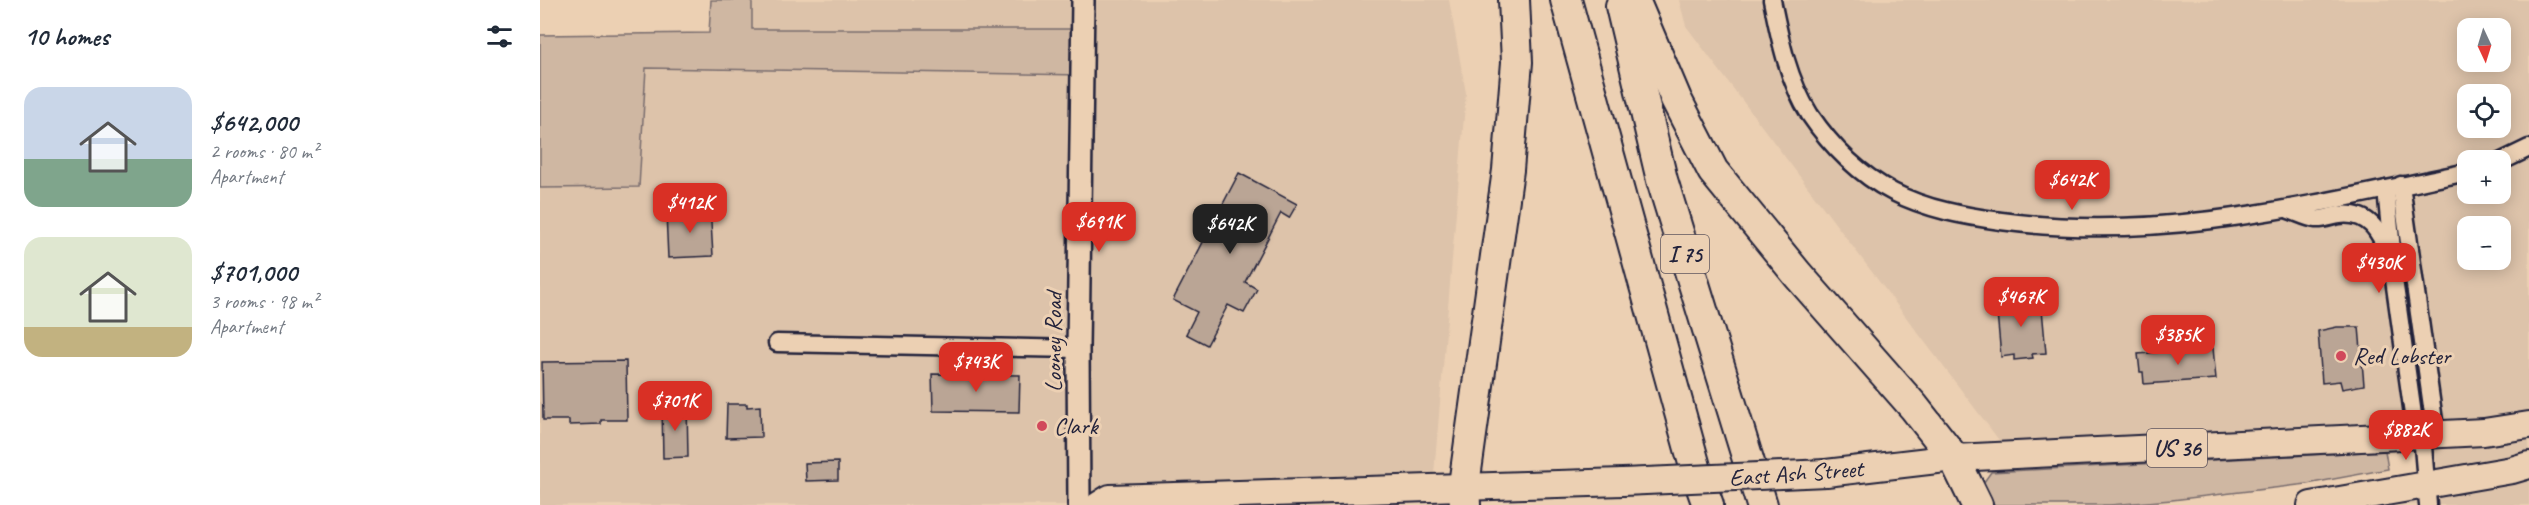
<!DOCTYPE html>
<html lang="en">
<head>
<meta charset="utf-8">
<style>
	:root { --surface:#fff; --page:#f6f6f7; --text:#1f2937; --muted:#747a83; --accent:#d93025 }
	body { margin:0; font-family:Caveat,sans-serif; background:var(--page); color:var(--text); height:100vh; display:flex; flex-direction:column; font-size:22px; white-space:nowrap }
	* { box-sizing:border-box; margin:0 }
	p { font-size:20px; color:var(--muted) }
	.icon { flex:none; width:33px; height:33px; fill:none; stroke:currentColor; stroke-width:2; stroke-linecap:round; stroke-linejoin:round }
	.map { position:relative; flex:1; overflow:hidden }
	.details { display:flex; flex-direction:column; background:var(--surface); width:540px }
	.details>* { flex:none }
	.needle { width:39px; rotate:176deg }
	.fabs { position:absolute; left:1917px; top:18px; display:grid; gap:12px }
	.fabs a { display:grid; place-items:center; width:54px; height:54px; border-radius:12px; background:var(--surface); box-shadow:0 3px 15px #0003; font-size:30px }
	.price { position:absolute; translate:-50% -51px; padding:0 14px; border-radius:12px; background:var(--accent); color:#fff; font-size:20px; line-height:39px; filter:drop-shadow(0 2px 3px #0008) }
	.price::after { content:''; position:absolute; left:50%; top:36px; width:18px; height:14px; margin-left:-9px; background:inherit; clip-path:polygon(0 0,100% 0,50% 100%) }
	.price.active { background:#222; color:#fff }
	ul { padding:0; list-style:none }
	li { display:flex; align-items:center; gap:18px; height:150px; padding:0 24px }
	li span { display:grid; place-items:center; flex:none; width:168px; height:120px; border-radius:18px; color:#555 }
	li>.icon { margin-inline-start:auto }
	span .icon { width:72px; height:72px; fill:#fffc; stroke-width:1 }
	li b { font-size:26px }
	h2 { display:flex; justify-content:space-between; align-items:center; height:72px; padding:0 24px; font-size:26px }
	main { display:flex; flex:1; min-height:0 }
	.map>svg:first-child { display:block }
	.built { fill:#ddc3aa; fill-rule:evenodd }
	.green { fill:#cfb7a2; stroke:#786c6e; stroke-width:1.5 }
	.building { fill:#baa595; stroke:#22223b; stroke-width:1.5 }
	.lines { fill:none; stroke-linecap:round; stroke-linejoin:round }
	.minor-casing { stroke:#22223b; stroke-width:21 }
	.tertiary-casing { stroke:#22223b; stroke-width:26 }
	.primary-casing { stroke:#22223b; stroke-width:30 }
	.motorway-casing { stroke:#22223b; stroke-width:34 }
	.minor { stroke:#ecd0b3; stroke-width:16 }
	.tertiary { stroke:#ecd0b3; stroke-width:21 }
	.primary { stroke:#ecd0b3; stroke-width:26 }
	.motorway { stroke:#ecd0b3; stroke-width:30 }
	.primary-bridge-casing { stroke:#22223b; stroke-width:30; stroke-linecap:butt }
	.primary-bridge { stroke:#ecd0b3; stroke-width:26 }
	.poi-dot { fill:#d1495b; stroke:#ecd0b3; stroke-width:2 }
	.labels { text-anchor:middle; stroke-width:6; stroke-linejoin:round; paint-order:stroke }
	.shield { fill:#ecd0b3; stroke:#5f565f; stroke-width:1.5 }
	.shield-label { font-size:22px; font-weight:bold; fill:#22223b }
	.street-label { font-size:24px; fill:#22223b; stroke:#ecd0b3 }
	.poi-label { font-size:24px; fill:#22223b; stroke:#ecd0b3; text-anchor:start }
</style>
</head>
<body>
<main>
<section class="details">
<h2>10 homes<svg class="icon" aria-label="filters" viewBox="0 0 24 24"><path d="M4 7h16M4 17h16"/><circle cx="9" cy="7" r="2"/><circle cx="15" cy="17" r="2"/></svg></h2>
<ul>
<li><span style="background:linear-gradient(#c9d6e8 60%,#7fa58c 0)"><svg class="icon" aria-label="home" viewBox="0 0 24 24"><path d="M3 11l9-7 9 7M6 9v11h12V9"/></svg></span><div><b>$642,000</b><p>2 rooms · 80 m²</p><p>Apartment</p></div></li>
<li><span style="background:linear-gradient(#dfe7d0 75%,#c2b280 0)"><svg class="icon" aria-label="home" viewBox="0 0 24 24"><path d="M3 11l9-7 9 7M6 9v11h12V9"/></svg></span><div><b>$701,000</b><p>3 rooms · 98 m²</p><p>Apartment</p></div></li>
</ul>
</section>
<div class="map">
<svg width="1989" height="505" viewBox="0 0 1989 505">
	<rect width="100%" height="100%" fill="#ecd0b3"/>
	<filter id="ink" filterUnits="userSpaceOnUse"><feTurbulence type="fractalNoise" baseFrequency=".0167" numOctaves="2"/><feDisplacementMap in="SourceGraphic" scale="12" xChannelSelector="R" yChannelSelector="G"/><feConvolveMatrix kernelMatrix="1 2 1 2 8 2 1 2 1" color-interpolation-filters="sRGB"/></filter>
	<g filter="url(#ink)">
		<!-- built -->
		<g class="built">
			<polygon points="212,0 909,0 926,93 893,486 559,505 0,505 0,188 99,187 106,68 542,75 543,29 211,29"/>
			<path d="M 1139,0 L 1989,0 L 1989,505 L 1771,505 L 1885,485 L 1882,436 L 1471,456 L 1146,26 ZM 1928,28 L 1960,28 L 1960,62 L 1928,62 ZM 1928,94 L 1960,94 L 1960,128 L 1928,128 ZM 1928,160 L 1960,160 L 1960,194 L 1928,194 ZM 1928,226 L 1960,226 L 1960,260 L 1928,260 Z"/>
		</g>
		<!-- green -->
		<g class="green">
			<polygon points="171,0 212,0 212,29 543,29 542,75 106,68 99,187 0,188 0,35 169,33"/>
			<polygon points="1845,451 1848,469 1767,484 1632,500 1570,505 1452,505 1441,486 1451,472"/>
		</g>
		<!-- building -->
		<g class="building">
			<polygon points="699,173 757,204 749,218 741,213 705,282 717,289 704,313 688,305 667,345 646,334 657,312 633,300"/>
			<polygon points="170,205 173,256 128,258 126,213 158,211 158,206"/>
			<polygon points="1501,298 1506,353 1492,354 1493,358 1474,360 1474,355 1461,357 1456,301"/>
			<polygon points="1797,327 1819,327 1824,385 1802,389 1800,381 1782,383 1778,331"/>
			<polygon points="1673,348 1676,379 1604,384 1603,372 1600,372 1598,354"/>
			<polygon points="86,361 87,420 61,420 61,424 29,425 29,420 3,420 2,362"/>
			<polygon points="392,374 480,375 479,412 393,411"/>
			<polygon points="187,404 207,404 207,407 220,406 221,437 186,438"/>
			<polygon points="147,405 148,457 123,458 122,406"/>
			<polygon points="298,462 298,480 266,481 265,463"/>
		</g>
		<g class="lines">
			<!-- minor casing -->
			<g class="minor-casing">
				<g id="minor">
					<path d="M 1232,0 C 1240,40 1248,80 1270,115 C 1291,146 1320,175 1353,192 C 1386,209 1424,216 1461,221 C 1621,243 1772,204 1928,172"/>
					<polyline points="1960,162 1989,148"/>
					<polyline points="1861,185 1896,435"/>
					<polyline points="1846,189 1852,250"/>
					<path d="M 1749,210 C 1758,213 1767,218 1776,219 C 1783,220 1792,216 1799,215 C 1831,211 1840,234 1851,258 L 1876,436"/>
					<polyline points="237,343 538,349"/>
					<polyline points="1882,435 1888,505"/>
				</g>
			</g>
			<!-- tertiary casing -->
			<g class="tertiary-casing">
				<polyline id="tertiary" points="539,505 538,349 543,0"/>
			</g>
			<!-- primary casing -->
			<g class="primary-casing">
				<g id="primary">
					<polyline points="1286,473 1414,458 1944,432 1989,425"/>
					<polyline points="559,505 570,498 1083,482"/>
					<polyline points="1771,505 1972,470 1989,465"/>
				</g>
			</g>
			<!-- motorway casing -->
			<g class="motorway-casing">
				<g id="motorway">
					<polyline points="1026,0 1157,474 1168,505"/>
					<polyline points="1094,0 1136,99 1173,171 1258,275 1374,407 1414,458 1437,505"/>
					<polyline points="1081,6 1122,180 1222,505"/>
					<polyline points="925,505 924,485 968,170 977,62 974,0"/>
				</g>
			</g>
			<!-- minor -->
			<use href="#minor" class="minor"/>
			<!-- tertiary -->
			<use href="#tertiary" class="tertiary"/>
			<!-- primary -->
			<use href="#primary" class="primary"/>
			<!-- motorway -->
			<use href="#motorway" class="motorway"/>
			<!-- primary-bridge casing -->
			<g class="primary-bridge-casing">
				<polyline id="primary-bridge" points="1083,482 1286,473"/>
			</g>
			<!-- primary-bridge -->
			<use href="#primary-bridge" class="primary-bridge"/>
		</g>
	</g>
	<!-- markers -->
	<g class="poi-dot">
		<circle cx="1801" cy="356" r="6"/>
		<circle cx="502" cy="426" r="6"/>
	</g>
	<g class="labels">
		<!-- shield labels -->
		<g class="shield">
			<rect x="1121" y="235" width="48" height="38" rx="4.5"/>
			<rect x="1607" y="429" width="60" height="38" rx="4.5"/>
		</g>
		<g class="shield-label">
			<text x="1145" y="262">I 75</text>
			<text x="1637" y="456">US 36</text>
		</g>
		<!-- street labels -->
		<g class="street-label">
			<text transform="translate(513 342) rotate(-90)" y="8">Looney Road</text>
			<text transform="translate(1256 473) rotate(-4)" y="8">East Ash Street</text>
		</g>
		<!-- poi labels -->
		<g class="poi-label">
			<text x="1813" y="364">Red Lobster</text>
			<text x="514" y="434">Clark</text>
		</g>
	</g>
</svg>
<div class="fabs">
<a><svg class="needle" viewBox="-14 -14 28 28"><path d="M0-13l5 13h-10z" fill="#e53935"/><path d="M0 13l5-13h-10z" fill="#747a83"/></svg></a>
<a><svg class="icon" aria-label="locate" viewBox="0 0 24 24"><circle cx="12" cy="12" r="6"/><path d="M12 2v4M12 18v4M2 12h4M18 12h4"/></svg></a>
<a>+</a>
<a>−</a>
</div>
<b class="price" style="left:1532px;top:211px">$642K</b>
<b class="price" style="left:150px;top:234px">$412K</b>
<b class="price" style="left:559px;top:253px">$691K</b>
<b class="price active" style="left:690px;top:255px">$642K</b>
<b class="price" style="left:1839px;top:294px">$430K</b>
<b class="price" style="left:1481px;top:328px">$467K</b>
<b class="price" style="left:1638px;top:366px">$385K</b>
<b class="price" style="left:436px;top:393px">$743K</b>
<b class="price" style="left:135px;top:432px">$701K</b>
<b class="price" style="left:1866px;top:461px">$882K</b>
</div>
</main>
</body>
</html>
